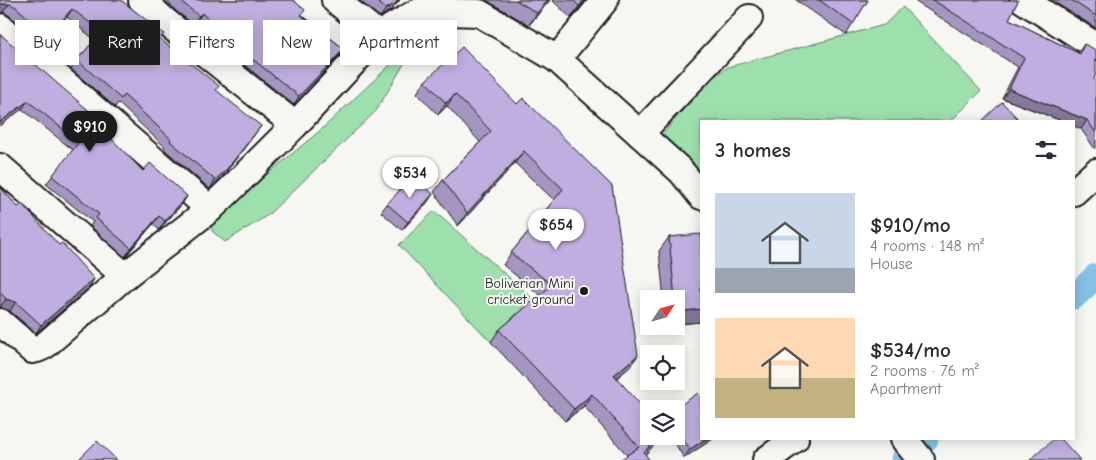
<!DOCTYPE html>
<html lang="en">
<head>
<meta charset="utf-8">
<style>
	:root { --surface:#fff; --page:#f2f2f3; --text:#2b2b33; --muted:#7c7c81; --accent:#1c1c1c }
	body { margin:0; font-family:"Comic Neue",sans-serif; background:var(--page); color:var(--text); height:100vh; display:flex; flex-direction:column; font-size:19px; white-space:nowrap }
	* { box-sizing:border-box; margin:0 }
	p { font-size:16px; color:var(--muted) }
	.icon { flex:none; width:28px; height:28px; fill:none; stroke:currentColor; stroke-width:2; stroke-linecap:round; stroke-linejoin:round }
	.map { position:relative; flex:1; overflow:hidden }
	.drawer { position:absolute; left:700px; top:120px; width:375px; height:320px; display:flex; flex-direction:column; background:var(--surface); border-radius:0px; box-shadow:0 2px 12px #0003 }
	.drawer>* { flex:none }
	.top-card { position:absolute; left:15px; top:20px; width:475px; height:45px; display:flex; gap:10px }
	.needle { width:32px; rotate:54deg }
	.controls { position:absolute; left:640px; top:290px; display:grid; gap:10px }
	.controls a { display:grid; place-items:center; width:45px; height:45px; border-radius:0px; background:var(--surface); box-shadow:0 2px 12px #0003; font-size:25px }
	.price { position:absolute; translate:-50% -42px; padding:0 11px; border-radius:18px; background:#fff; color:#222; font-size:16px; line-height:32px; filter:drop-shadow(0 1px 2px #0008) }
	.price::after { content:''; position:absolute; left:50%; top:30px; width:15px; height:11px; margin-left:-8px; background:inherit; clip-path:polygon(0 0,100% 0,50% 100%) }
	.price.selected { background:var(--accent); color:#fff }
	ul { padding:0; list-style:none }
	li { display:flex; align-items:center; gap:15px; height:125px; padding:0 15px }
	li span { display:grid; place-items:center; flex:none; width:140px; height:100px; border-radius:0px; color:#555 }
	li>.icon { margin-inline-start:auto }
	span .icon { width:60px; height:60px; fill:#fffc; stroke-width:1 }
	li b { font-size:21px }
	h2 { display:flex; justify-content:space-between; align-items:center; height:60px; padding:0 15px; font-size:21px }
	.tag { padding:0 18px; border-radius:0px; background:var(--surface); box-shadow:0 2px 12px #0003; font-size:18px; line-height:45px }
	.tag.selected { background:var(--accent); color:#fff }
	.map>svg:first-child { display:block }
	.green { fill:#9de0ac; stroke:#5c7e64 }
	.lines { fill:none; stroke-linecap:round; stroke-linejoin:round }
	.canal { stroke:#85c1e4; stroke-width:25 }
	.street-casing { stroke:#1c1c1c; stroke-width:30 }
	.street { stroke:#f6f6f2; stroke-width:26 }
	.wall { fill:#a496c0; stroke:#1c1c1c }
	.shaded-wall { fill:#867a9c; stroke:#1c1c1c }
	.building { fill:#bfaedf; stroke:#1c1c1c }
	.poi-dot { fill:#1c1c1c; stroke:#f6f6f2; stroke-width:2 }
	.labels { text-anchor:middle; stroke-width:4; stroke-linejoin:round; paint-order:stroke }
	.poi-label { font-size:14px; fill:#1c1c1c; stroke:#f6f6f2; text-anchor:end }
</style>
</head>
<body>
<div class="map">
<svg width="1096" height="460" viewBox="0 0 1096 460">
	<rect width="100%" height="100%" fill="#f6f6f2"/>
	<filter id="ink" filterUnits="userSpaceOnUse"><feTurbulence type="fractalNoise" baseFrequency=".02" numOctaves="2"/><feDisplacementMap in="SourceGraphic" scale="10" xChannelSelector="R" yChannelSelector="G"/><feConvolveMatrix kernelMatrix="1 2 1 2 8 2 1 2 1" color-interpolation-filters="sRGB"/></filter>
	<g filter="url(#ink)">
		<!-- green -->
		<g class="green">
			<polygon points="903,7 981,91 951,121 701,121 701,179 663,134 704,83 728,67 884,25"/>
			<polygon points="420,37 376,111 268,215 225,242 212,231 211,221 322,129"/>
			<polygon points="434,211 531,297 491,342 399,245"/>
		</g>
		<g class="lines">
			<!-- canal -->
			<g class="canal">
				<polyline points="1074,297 1096,276"/>
				<polyline points="903,460 926,439"/>
			</g>
			<!-- street casing -->
			<g class="street-casing">
				<g id="street">
					<polyline points="142,0 166,22 295,125"/>
					<polyline points="335,0 379,35"/>
					<polyline points="1023,0 1096,46"/>
					<polyline points="0,27 210,209"/>
					<polyline points="557,59 605,0"/>
					<path d="M 640,134 C 676,95 714,57 749,18"/>
					<polyline points="0,167 125,276"/>
					<polyline points="1074,192 1096,172"/>
					<polyline points="0,322 32,350 37,349 44,346 125,276 210,209 232,188 295,125 379,35 419,11 479,13 557,59 681,171 701,196"/>
					<polyline points="904,439 921,460"/>
					<polyline points="766,460 795,439"/>
				</g>
			</g>
			<!-- street -->
			<use href="#street" class="street"/>
		</g>
		<!-- wall -->
		<g class="wall">
			<polygon points="0,0 121,0 160,39 216,91 255,134 222,177 210,189 164,149 165,147 118,103 115,107 71,69 77,60 95,40 67,17 42,44 10,16 3,12"/>
			<polygon points="166,0 293,0 302,15 344,49 338,57 294,105 221,46 197,21 193,24 176,11"/>
			<polygon points="361,0 400,0 390,11 380,17 360,1"/>
			<polygon points="486,0 550,0 529,25"/>
			<polygon points="552,0 586,0 571,18"/>
			<polygon points="796,0 868,0 846,35"/>
			<polygon points="917,0 1018,0 1009,19 1078,53 1084,44 1094,79 1096,81 1096,148 1095,149 1081,129 1074,121 1062,121 1002,98 1018,67 916,2"/>
			<polygon points="1051,0 1096,0 1096,28"/>
			<polygon points="0,34 99,127 143,171 187,196 182,204 159,230 153,224 125,257 90,226 93,222 46,184 73,150 22,109"/>
			<polygon points="425,81 517,104 612,186 630,367 616,378 663,436 645,454 627,455 584,406 565,421 491,342 499,330 540,295 503,265 511,253 554,200 515,163 458,226 434,192 443,180 480,142 447,106 438,115 417,93"/>
			<polygon points="0,187 89,288 36,333 10,311 0,307"/>
			<polygon points="427,203 402,230 381,212 387,204"/>
			<polygon points="669,237 701,322 676,324 676,299 664,299 659,251"/>
			<polygon points="676,409 701,439 684,458 670,436 676,436"/>
		</g>
		<!-- shaded-wall -->
		<g class="shaded-wall">
			<polygon points="398,0 400,0 390,11 380,17 386,9"/>
			<polygon points="548,0 550,0 529,25 537,13"/>
			<polygon points="584,0 586,0 571,18 579,6"/>
			<polygon points="1,4 9,4 3,12 0,13 0,5"/>
			<polygon points="72,9 67,17 42,44 48,36"/>
			<polygon points="202,13 197,21 193,24 199,16"/>
			<polygon points="344,49 338,57 294,105 299,96"/>
			<polygon points="1009,89 1087,120 1081,129 1074,126 1074,121 1062,121 1002,98"/>
			<polygon points="455,94 447,106 438,115 446,103"/>
			<polygon points="28,101 22,109 0,126 0,122"/>
			<polygon points="261,126 222,177 210,189 215,180"/>
			<polygon points="524,151 515,163 458,226 467,213"/>
			<polygon points="433,194 427,203 402,230 408,222"/>
			<polygon points="187,196 182,204 159,230 165,221"/>
			<polygon points="159,216 153,224 125,257 131,248"/>
			<polygon points="94,279 89,288 36,333 41,325"/>
			<polygon points="6,299 16,302 10,311 0,307"/>
			<polygon points="701,309 701,322 676,324 677,312"/>
			<polygon points="638,355 630,367 606,387 614,375"/>
			<polygon points="592,394 584,406 565,421 574,409"/>
			<polygon points="660,436 663,436 640,460 644,452"/>
			<polygon points="706,439 713,439 684,458 690,449"/>
		</g>
		<!-- building -->
		<g class="building">
			<polygon points="0,0 121,0 164,34 160,39 219,86 216,90 261,126 227,169 215,180 170,141 171,139 124,95 121,99 77,60 102,32 72,9 48,36 16,7 9,4 1,4 0,5"/>
			<polygon points="179,0 293,0 305,10 301,15 344,49 299,96 226,38 202,13 199,16"/>
			<polygon points="375,0 398,0 396,3 386,9"/>
			<polygon points="516,0 548,0 537,13"/>
			<polygon points="573,0 584,0 579,6"/>
			<polygon points="819,0 868,0 853,24"/>
			<polygon points="933,0 1018,0 1018,1 1009,19 1080,54 1084,44 1096,50 1096,73 1094,79 1096,81 1096,133 1087,120 1009,89 1024,58"/>
			<polygon points="1071,0 1096,0 1096,16"/>
			<polygon points="0,34 102,122 99,126 143,171 150,163 187,196 165,221 159,216 131,248 96,218 99,214 52,176 79,142 28,101 0,122"/>
			<polygon points="462,47 517,104 523,98 612,186 638,355 614,375 649,414 649,436 660,436 644,452 649,460 620,460 639,447 592,394 574,409 499,330 552,285 511,253 563,189 524,151 467,213 443,180 491,131 455,94 446,103 425,81"/>
			<polygon points="1002,102 1020,121 982,121"/>
			<polygon points="413,176 433,194 408,222 387,204"/>
			<polygon points="0,187 18,207 22,204 59,245 62,243 94,279 41,325 16,302 6,299 0,292"/>
			<polygon points="701,234 701,309 677,312 676,299 675,299 669,237"/>
			<polygon points="698,393 701,398 701,439 706,439 690,449 676,429 676,409 675,409"/>
			<polygon points="1054,439 1061,439 1080,460 1030,460"/>
			<polygon points="97,441 117,460 79,459"/>
		</g>
	</g>
	<!-- markers -->
	<circle class="poi-dot" cx="584" cy="291" r="5"/>
	<g class="labels">
		<!-- poi labels -->
		<g class="poi-label">
			<text x="574" y="288">Boliverian Mini<tspan x="574" dy="16">cricket ground</tspan></text>
		</g>
	</g>
</svg>
<div class="controls">
<a><svg class="needle" viewBox="-14 -14 28 28"><path d="M0-13l5 13h-10z" fill="#e53935"/><path d="M0 13l5-13h-10z" fill="#7c7c81"/></svg></a>
<a><svg class="icon" aria-label="locate" viewBox="0 0 24 24"><circle cx="12" cy="12" r="6"/><path d="M12 2v4M12 18v4M2 12h4M18 12h4"/></svg></a>
<a><svg class="icon" aria-label="layers" viewBox="0 0 24 24"><path d="M12 4l9 5-9 5-9-5zM3 14l9 5 9-5"/></svg></a>
</div>
<b class="price selected" style="left:90px;top:153px">$910</b>
<b class="price" style="left:410px;top:199px">$534</b>
<b class="price" style="left:556px;top:251px">$654</b>
<div class="top-card">
<a class="tag">Buy</a>
<a class="tag selected">Rent</a>
<a class="tag">Filters</a>
<a class="tag">New</a>
<a class="tag">Apartment</a>
</div>
<section class="drawer">
<h2>3 homes<svg class="icon" aria-label="filters" viewBox="0 0 24 24"><path d="M4 7h16M4 17h16"/><circle cx="9" cy="7" r="2"/><circle cx="15" cy="17" r="2"/></svg></h2>
<ul>
<li><span style="background:linear-gradient(#c9d6e8 75%,#9aa5b1 0)"><svg class="icon" aria-label="home" viewBox="0 0 24 24"><path d="M3 11l9-7 9 7M6 9v11h12V9"/></svg></span><div><b>$910/mo</b><p>4 rooms · 148 m²</p><p>House</p></div></li>
<li><span style="background:linear-gradient(#ffd9b3 60%,#c2b280 0)"><svg class="icon" aria-label="home" viewBox="0 0 24 24"><path d="M3 11l9-7 9 7M6 9v11h12V9"/></svg></span><div><b>$534/mo</b><p>2 rooms · 76 m²</p><p>Apartment</p></div></li>
</ul>
</section>
</div>
</body>
</html>
